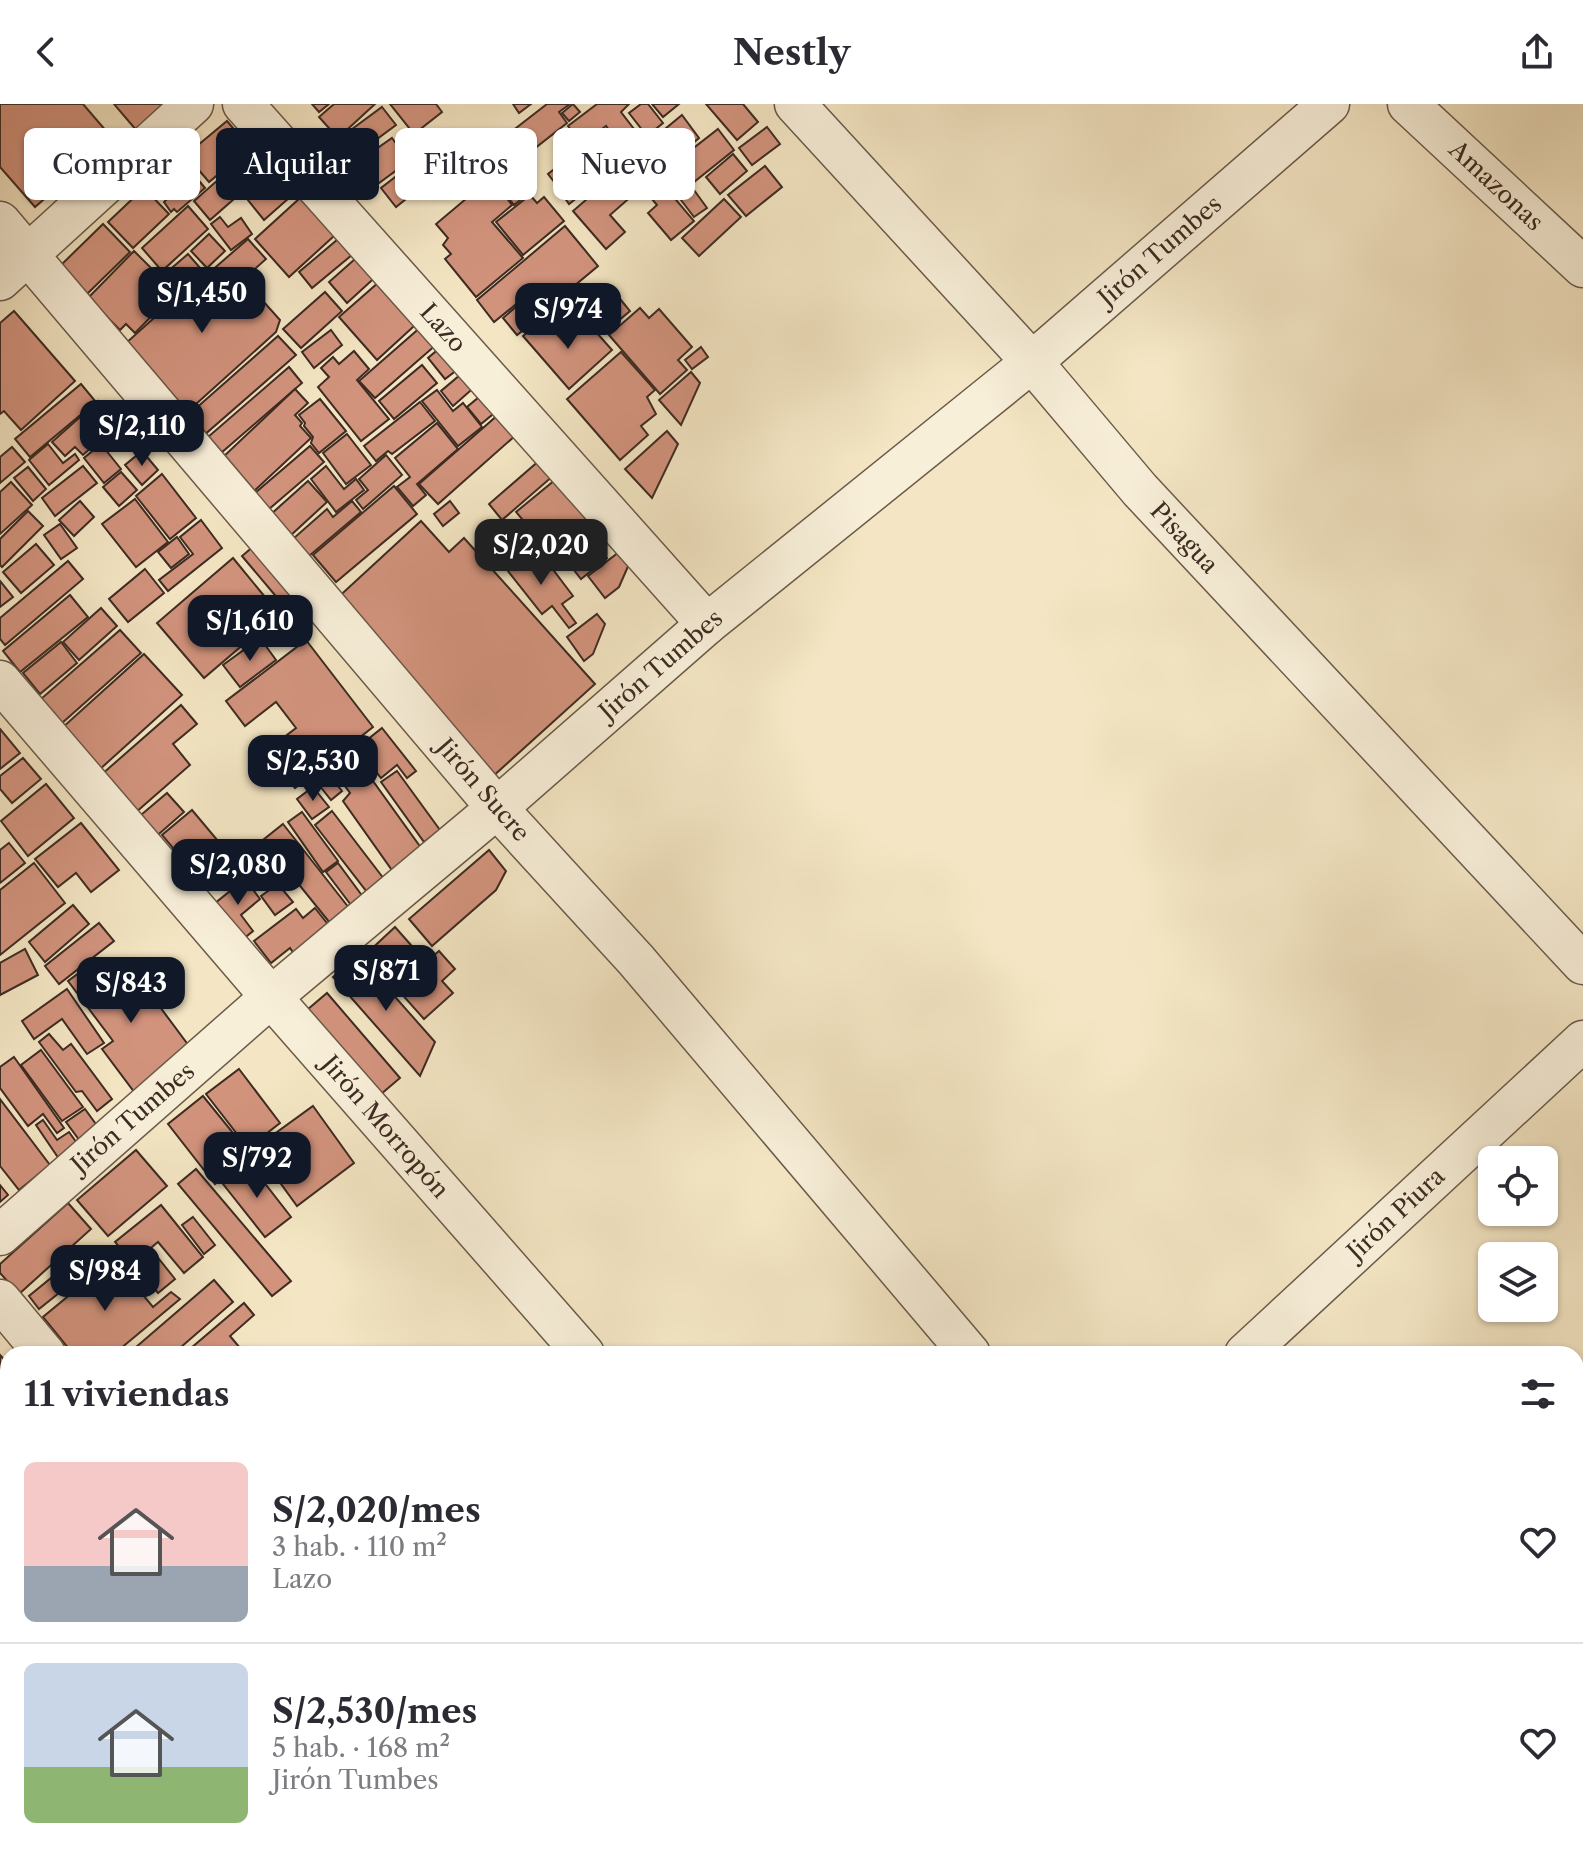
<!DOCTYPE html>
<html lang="es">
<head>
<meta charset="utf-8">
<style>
	:root { --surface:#fff; --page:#f7f7f7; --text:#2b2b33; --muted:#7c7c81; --line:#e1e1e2; --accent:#111827 }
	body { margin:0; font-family:"Libre Caslon Text",serif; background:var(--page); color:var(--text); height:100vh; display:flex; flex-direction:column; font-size:30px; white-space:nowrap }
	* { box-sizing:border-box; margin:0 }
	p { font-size:26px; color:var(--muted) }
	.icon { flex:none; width:44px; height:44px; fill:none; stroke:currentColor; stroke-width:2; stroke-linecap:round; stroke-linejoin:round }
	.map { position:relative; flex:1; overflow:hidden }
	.sheet { position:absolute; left:0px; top:1242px; width:1584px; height:514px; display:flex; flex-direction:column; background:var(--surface); border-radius:24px 24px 0 0; box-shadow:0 2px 6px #0004 }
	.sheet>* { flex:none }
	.banner { position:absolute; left:24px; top:24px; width:800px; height:72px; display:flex; gap:16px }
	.buttons { position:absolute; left:1478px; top:1042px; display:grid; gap:16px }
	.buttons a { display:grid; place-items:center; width:80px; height:80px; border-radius:12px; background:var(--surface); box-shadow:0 2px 6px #0004; font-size:40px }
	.price { position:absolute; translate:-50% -68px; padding:0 18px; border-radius:16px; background:var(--accent); color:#fff; font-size:26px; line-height:52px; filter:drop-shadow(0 2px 4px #0008) }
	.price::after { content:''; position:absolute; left:50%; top:48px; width:24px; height:18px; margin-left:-12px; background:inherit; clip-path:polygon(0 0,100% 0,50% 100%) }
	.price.on { background:#222; color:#fff }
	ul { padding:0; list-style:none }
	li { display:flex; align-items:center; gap:24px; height:200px; padding:0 24px }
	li+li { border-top:2px solid var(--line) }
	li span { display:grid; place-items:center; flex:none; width:224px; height:160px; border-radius:12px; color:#555 }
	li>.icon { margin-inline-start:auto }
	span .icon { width:96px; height:96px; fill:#fffc; stroke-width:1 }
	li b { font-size:34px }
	h2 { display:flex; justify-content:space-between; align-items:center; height:96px; padding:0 24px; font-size:34px }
	.pill { padding:0 28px; border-radius:12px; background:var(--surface); box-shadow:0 2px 6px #0004; font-size:28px; line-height:72px }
	.pill.on { background:var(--accent); color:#fff }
	header { display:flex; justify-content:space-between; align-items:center; height:104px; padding:0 24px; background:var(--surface); font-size:36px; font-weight:700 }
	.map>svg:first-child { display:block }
	.building { fill:#d2937d; stroke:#3d2b22; stroke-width:2 }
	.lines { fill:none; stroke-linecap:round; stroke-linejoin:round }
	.minor-casing { stroke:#6b5a4a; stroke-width:43 }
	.minor { stroke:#f8efd9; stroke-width:40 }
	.labels { text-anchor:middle; stroke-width:6; stroke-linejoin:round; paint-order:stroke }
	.street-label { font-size:24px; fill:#3d2b22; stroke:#f8efd9 }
</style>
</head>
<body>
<header><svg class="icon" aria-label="back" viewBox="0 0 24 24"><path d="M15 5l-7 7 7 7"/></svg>Nestly<svg class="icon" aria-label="share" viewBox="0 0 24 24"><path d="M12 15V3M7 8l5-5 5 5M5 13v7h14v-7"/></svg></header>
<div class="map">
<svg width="1583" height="1755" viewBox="0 0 1583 1755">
	<rect width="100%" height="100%" fill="#f4e6c4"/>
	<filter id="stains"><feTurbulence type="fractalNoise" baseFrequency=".0025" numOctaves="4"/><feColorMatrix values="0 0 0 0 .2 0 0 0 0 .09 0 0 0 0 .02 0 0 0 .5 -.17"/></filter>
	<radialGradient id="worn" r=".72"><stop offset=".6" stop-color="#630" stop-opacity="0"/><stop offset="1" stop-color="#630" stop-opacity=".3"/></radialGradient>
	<!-- building -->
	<g class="building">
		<polygon points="0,0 83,0 113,35 35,103 0,63"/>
		<polygon points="114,0 168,0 137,27"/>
		<polygon points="312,0 329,0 319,8"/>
		<polygon points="334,0 375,0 338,34 319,13"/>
		<polygon points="390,0 436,0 442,8 414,30"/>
		<polygon points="513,0 531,0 519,9"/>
		<polygon points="547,0 570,0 559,8 567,19 525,52 507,31"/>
		<polygon points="573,0 580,8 569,17 562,9"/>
		<polygon points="597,0 629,0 621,8 634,25 617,37 606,22 582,40 568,22"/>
		<polygon points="641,0 648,0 663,19 647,32 629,9"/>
		<polygon points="652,0 679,0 663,13"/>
		<polygon points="706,0 743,0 758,18 737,36"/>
		<polygon points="382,3 396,21 358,49 344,31"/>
		<polygon points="682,11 699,34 676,53 659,30"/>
		<polygon points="227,17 250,44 209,78 186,51"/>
		<polygon points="767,23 780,40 752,61 739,44"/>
		<polygon points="718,25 734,46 694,78 677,57"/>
		<polygon points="605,26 618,44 562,88 548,70"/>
		<polygon points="392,34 409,57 379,79 362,55"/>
		<polygon points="252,46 268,65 210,116 194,97"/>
		<polygon points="620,46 627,55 569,100 562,90"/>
		<polygon points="733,50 747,67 720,90 706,73"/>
		<polygon points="638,51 694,117 671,136 648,109 657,101 642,83 610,111 625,128 606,145 573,107"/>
		<polygon points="180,54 205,84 177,108 174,105 171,108 164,98 172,90 158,73"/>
		<polygon points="285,54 306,79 264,116 243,90"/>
		<polygon points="416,57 431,75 396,103 381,84"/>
		<polygon points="511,57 534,85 514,101 498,82 507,75 500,66"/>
		<polygon points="765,62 782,83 746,112 728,91"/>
		<polygon points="498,68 503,75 496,80 512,101 492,118 523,154 476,193 445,155 451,150 443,141 448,134 436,120"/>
		<polygon points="144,84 169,110 133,144 108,118"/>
		<polygon points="311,84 345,122 289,173 255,135"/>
		<polygon points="694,86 707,104 694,113 681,96"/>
		<polygon points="530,91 537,99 544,93 564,117 523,151 496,118"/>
		<polygon points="724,95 741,113 699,152 682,134"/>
		<polygon points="188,102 208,125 162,167 142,144"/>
		<polygon points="220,113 228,123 241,114 252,130 231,146 211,120"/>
		<polygon points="103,120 130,148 86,191 59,163"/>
		<polygon points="565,122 598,162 544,207 530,189 494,218 477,196"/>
		<polygon points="350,125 364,141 312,184 299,168"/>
		<polygon points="209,130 225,147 207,164 191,147"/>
		<polygon points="248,135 266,155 228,189 210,168"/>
		<polygon points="134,147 175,188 135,229 126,220 120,226 88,194"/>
		<polygon points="364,147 382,167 347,199 329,178"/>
		<polygon points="188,150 227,195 246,178 280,216 276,228 186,309 125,240 184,187 167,168"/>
		<polygon points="387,171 425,212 377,256 339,213"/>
		<polygon points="325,188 342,207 301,244 283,225"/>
		<polygon points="616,190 630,207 606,227 593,210"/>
		<polygon points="525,195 540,213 517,231 503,214"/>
		<polygon points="640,204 649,214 659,205 692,243 678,256 687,266 660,290 609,231"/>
		<polygon points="14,207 75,277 21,326 4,307 0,310 0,219"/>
		<polygon points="543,215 565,239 588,219 612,246 569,285 523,232"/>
		<polygon points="422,222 437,240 375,294 359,277"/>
		<polygon points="331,226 342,241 314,264 302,248"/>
		<polygon points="278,232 296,251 203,332 186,313"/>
		<polygon points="448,237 466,259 445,275 428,254"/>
		<polygon points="701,243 708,253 692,265 685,256"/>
		<polygon points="354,247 369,265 357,276 389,315 361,337 318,283 329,273 321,264 333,253 339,260"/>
		<polygon points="621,248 655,286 647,293 656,310 641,322 648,331 620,356 567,295"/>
		<polygon points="422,261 437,279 394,315 379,297"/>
		<polygon points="289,263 302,279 221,349 208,333"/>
		<polygon points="466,266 478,280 453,302 441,287"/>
		<polygon points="691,268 700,279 681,321 659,296"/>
		<polygon points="81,280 96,298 30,353 15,335"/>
		<polygon points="490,284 504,301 481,320 467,303"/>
		<polygon points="295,285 308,299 295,311 302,319 300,322 311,334 252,389 221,355"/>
		<polygon points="437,286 453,307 463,299 482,323 458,342 422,297"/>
		<polygon points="320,295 346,327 319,349 311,339 313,333 304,322 305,319 299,311"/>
		<polygon points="98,297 118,320 83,351 75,343 65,352 52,338"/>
		<polygon points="420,298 435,317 392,350 388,347 376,357 364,342"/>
		<polygon points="507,303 525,323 438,400 419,380"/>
		<polygon points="437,319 458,345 417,380 426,391 413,402 397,383 410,373 395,354"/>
		<polygon points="667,327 678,340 652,394 625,365"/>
		<polygon points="347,330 371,361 346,380 323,349"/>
		<polygon points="48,340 63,359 75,350 79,356 49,381 29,356"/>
		<polygon points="101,340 121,365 104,379 84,354"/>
		<polygon points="310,342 324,358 268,406 255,389"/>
		<polygon points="12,343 25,358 0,379 0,353"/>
		<polygon points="142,347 158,366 142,381 125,361"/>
		<polygon points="548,349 561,365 502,416 489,400"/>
		<polygon points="386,351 402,371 363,405 356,396 368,386 359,375"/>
		<polygon points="83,362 97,379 55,412 42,394"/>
		<polygon points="326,362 344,385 356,375 364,386 336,408 311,375"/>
		<polygon points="28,363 46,385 33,397 14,374"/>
		<polygon points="566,367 603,411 554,453 516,408"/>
		<polygon points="121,368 137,386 119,402 103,383"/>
		<polygon points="162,370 196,414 170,435 136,392"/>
		<polygon points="308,377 327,398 290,432 270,411"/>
		<polygon points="11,378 32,401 0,430 0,388"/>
		<polygon points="394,382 417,410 336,478 313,451"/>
		<polygon points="135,395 168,438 136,463 102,420"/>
		<polygon points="80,397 94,413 74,432 59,416"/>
		<polygon points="352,397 361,408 309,452 294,434 327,405 333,413"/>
		<polygon points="450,397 459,409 443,422 434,410"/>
		<polygon points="28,407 43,422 2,463 0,461 0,435"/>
		<polygon points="201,416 222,444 168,487 159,476 193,450 180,433"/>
		<polygon points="421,417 449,448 464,434 595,580 491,674 333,498"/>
		<polygon points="517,417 531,438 512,451 498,431"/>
		<polygon points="60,420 77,444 61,455 44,431"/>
		<polygon points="590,431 607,454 581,475 563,452"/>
		<polygon points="177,433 189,450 171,464 158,448"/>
		<polygon points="262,435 305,487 285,503 242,452"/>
		<polygon points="632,438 636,444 619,483 605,494 588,472"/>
		<polygon points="36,440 54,461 21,489 3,468"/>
		<polygon points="523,447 541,471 551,463 573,492 562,500 576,519 569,524 552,502 542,510 504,462"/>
		<polygon points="233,454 279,510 204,574 157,519"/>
		<polygon points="68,457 83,475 5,541 0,535 0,514"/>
		<polygon points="145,465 164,489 128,518 109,495"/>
		<polygon points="0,477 13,493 0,503"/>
		<polygon points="70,491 88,513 20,568 3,547"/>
		<polygon points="101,504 117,522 79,556 63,538"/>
		<polygon points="597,510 605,520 593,550 584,557 567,533"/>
		<polygon points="120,526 141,549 62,619 41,595"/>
		<polygon points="260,534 276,556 240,583 223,561"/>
		<polygon points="306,536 373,623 295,684 266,647 296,624 276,598 245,622 226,597"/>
		<polygon points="61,538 77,559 40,590 23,569"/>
		<polygon points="144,550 182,591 99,666 62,624"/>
		<polygon points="181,601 197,620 173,640 190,661 135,709 101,671"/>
		<polygon points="382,624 416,667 407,674 397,661 381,674 357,644"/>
		<polygon points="0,625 20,649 0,665"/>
		<polygon points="355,652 424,748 394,769 343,697 350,689 334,667"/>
		<polygon points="23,654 41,675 12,699 0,685 0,672"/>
		<polygon points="397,667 440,726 424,738 381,678"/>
		<polygon points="330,672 342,687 331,696 319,681"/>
		<polygon points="46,680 74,714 28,752 1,717"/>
		<polygon points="313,683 329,703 312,715 297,695"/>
		<polygon points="167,689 184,708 152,736 135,716"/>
		<polygon points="192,706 234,756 204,781 162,731"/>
		<polygon points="332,707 384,775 367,788 315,721"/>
		<polygon points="302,708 338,757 323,768 288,718"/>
		<polygon points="81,719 119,766 91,788 76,769 58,783 35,755"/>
		<polygon points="283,720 353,809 334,824 263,736"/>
		<polygon points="9,739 25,759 0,779 0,746"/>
		<polygon points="489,746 506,767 496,786 432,842 409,815"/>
		<polygon points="34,759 65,799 0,851 0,786"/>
		<polygon points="338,759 366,797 354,805 326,768"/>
		<polygon points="245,775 260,795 241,811 253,827 242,836 214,800"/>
		<polygon points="278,780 293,798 275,811 261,792"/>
		<polygon points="73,801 89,820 45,858 29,838"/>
		<polygon points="315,804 334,828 298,856 290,844 271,859 254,837 296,805 303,814"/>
		<polygon points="99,819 114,837 59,880 45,862"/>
		<polygon points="395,823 426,858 439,847 455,865 442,877 453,889 424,915 366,850"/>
		<polygon points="25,845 38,871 0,891 0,859"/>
		<polygon points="358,851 435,938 420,972 333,873"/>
		<polygon points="98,855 117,881 134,868 192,946 135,989 102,945 113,937 68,877"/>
		<polygon points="67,885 104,939 87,950 62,915 34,935 22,917"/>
		<polygon points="327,889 400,974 374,996 301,911"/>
		<polygon points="49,930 63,946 71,940 112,995 97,1007 82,987 76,988 39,938"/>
		<polygon points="41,946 83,1003 62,1017 21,961"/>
		<polygon points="14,953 64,1024 57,1029 43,1010 28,1022 0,984 0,963"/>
		<polygon points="239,965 280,1019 248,1044 206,990"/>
		<polygon points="203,992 251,1051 215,1080 168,1020"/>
		<polygon points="0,995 50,1061 19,1086 0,1062"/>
		<polygon points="313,1002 354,1059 297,1102 255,1044"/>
		<polygon points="85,1005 98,1023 80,1037 66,1018"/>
		<polygon points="43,1016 57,1036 69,1028 79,1042 59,1055 36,1021"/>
		<polygon points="136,1046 167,1082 108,1132 77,1096"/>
		<polygon points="249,1059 291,1113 265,1133 223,1080"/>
		<polygon points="196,1065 291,1177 272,1192 178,1080"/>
		<polygon points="0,1081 8,1091 0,1098"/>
		<polygon points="68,1099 91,1125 19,1190 0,1169 0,1160"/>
		<polygon points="161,1101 203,1153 184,1169 158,1138 133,1159 115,1138"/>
		<polygon points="193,1113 215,1141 204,1150 182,1121"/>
		<polygon points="84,1147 95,1160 39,1205 29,1192"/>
		<polygon points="155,1150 175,1175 158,1189 137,1164"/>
		<polygon points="113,1155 153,1203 171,1188 180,1195 114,1250 73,1250 43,1213"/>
		<polygon points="214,1176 233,1198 173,1250 128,1250"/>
		<polygon points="244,1199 254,1211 230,1232 245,1250 184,1250"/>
		<polygon points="0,1251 8,1260 8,1302 0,1309"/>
		<polygon points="8,1317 8,1329 2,1334 0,1325"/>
		<polygon points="8,1365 8,1386 0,1377 0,1372"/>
	</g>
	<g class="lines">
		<!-- minor casing -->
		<g class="minor-casing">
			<g id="minor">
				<polyline points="243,0 707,520"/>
				<polyline points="795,0 1032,258 1140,386 1583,860"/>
				<polyline points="1408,0 1583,163"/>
				<polyline points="0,118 497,704 636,856 970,1250"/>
				<polyline points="0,176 193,0"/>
				<polyline points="0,577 271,893 584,1250"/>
				<polyline points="0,1131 271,893 497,704 707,520 1032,258 1329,0"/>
				<polyline points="0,1196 45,1250"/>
				<polyline points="1245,1250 1583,937"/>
				<polyline points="0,1539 8,1532"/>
				<polyline points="462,1748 468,1755"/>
				<polyline points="1005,1748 1010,1755"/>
				<polyline points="1402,1748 1408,1755"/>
				<polyline points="228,1755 236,1748"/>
				<polyline points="684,1755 692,1748"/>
			</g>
		</g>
		<!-- minor -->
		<use href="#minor" class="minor"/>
	</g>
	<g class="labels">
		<!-- street labels -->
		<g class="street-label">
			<text transform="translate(1496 82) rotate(43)" y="8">Amazonas</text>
			<text transform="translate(1160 147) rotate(-41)" y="8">Jirón Tumbes</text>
			<text transform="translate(443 224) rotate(48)" y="8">Lazo</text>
			<text transform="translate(1184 434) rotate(47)" y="8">Pisagua</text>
			<text transform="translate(661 561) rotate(-41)" y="8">Jirón Tumbes</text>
			<text transform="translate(483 686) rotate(49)" y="8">Jirón Sucre</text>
			<text transform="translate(133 1014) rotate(-41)" y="8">Jirón Tumbes</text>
			<text transform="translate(385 1023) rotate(49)" y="8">Jirón Morropón</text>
			<text transform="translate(1396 1110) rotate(-43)" y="8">Jirón Piura</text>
		</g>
	</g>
	<rect width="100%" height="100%" filter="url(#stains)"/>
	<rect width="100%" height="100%" fill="url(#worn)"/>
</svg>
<div class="buttons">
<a><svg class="icon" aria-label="locate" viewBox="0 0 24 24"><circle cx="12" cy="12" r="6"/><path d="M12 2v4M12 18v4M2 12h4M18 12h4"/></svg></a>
<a><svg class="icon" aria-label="layers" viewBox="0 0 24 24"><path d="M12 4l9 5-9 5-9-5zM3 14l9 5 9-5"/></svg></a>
</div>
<b class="price" style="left:202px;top:231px">S/1,450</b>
<b class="price" style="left:568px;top:247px">S/974</b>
<b class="price" style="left:142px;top:364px">S/2,110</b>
<b class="price on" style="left:541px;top:483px">S/2,020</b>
<b class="price" style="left:250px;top:559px">S/1,610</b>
<b class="price" style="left:313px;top:699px">S/2,530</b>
<b class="price" style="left:238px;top:803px">S/2,080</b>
<b class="price" style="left:386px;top:909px">S/871</b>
<b class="price" style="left:131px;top:921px">S/843</b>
<b class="price" style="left:257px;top:1096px">S/792</b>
<b class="price" style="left:105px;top:1209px">S/984</b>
<div class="banner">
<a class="pill">Comprar</a>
<a class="pill on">Alquilar</a>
<a class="pill">Filtros</a>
<a class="pill">Nuevo</a>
</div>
<section class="sheet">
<h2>11 viviendas<svg class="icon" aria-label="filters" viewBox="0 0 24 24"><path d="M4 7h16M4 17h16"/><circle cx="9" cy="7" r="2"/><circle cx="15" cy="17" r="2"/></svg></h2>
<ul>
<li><span style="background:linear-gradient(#f6c9c9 65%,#9aa5b1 0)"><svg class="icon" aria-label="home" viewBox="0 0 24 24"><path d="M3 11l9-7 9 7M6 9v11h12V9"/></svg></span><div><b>S/2,020/mes</b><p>3 hab. · 110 m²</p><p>Lazo</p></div><svg class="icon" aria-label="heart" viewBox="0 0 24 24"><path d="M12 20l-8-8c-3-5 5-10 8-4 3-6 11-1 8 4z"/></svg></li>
<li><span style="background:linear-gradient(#c9d6e8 65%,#8fb573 0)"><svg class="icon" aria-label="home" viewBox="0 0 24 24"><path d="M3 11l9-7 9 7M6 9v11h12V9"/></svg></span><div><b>S/2,530/mes</b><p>5 hab. · 168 m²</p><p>Jirón Tumbes</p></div><svg class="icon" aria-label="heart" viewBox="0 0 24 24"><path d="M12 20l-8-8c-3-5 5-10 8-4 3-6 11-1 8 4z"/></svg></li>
</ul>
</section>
</div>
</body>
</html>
